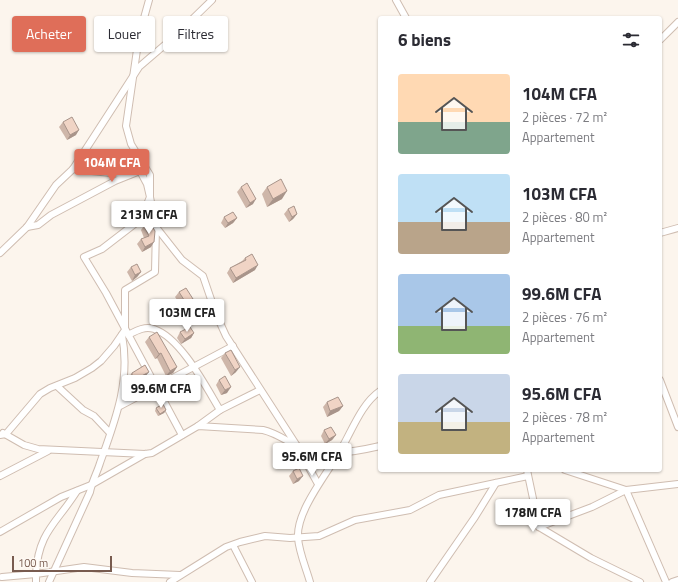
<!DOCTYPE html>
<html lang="fr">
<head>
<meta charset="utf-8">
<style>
	:root { --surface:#fff; --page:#f2f2f3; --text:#2b2b33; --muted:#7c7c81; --accent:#df6e59 }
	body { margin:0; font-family:"Titillium Web",sans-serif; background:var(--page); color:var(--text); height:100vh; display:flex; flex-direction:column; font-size:15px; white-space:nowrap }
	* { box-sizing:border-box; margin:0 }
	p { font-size:13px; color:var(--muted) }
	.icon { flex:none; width:22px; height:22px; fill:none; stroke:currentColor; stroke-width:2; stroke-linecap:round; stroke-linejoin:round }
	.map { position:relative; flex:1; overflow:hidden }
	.panel { position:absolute; left:378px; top:16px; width:284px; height:456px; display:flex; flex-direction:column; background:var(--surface); border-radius:4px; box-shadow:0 1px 3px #0004 }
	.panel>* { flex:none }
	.banner { position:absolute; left:12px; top:16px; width:306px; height:36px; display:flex; gap:8px }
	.scale { position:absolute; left:12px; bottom:10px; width:100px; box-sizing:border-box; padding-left:4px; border:2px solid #785b4f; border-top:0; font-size:11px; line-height:14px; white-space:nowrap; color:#785b4f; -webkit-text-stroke:3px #fef9f3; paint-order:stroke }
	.price { position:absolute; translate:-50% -34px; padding:0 9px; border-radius:4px; background:#fff; color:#222; font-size:13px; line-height:26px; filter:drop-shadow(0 1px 2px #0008) }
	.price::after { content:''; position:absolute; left:50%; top:24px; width:12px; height:9px; margin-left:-6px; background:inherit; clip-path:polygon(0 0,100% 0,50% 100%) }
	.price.on { background:var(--accent); color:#fff }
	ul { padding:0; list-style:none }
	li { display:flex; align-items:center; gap:12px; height:100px; padding:0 20px }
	li span { display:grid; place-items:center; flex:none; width:112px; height:80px; border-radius:4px; color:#555 }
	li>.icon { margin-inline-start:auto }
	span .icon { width:48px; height:48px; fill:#fffc; stroke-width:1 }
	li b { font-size:17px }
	h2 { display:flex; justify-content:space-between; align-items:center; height:48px; padding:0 20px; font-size:17px }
	.tag { padding:0 14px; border-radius:4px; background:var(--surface); box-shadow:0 1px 3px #0004; font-size:14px; line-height:36px }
	.tag.on { background:var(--accent); color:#fff }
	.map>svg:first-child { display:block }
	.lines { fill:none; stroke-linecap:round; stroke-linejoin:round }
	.minor-casing { stroke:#cfbdb1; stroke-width:8 }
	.minor { stroke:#fff; stroke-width:6 }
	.wall { fill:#ceb6a9 }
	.shaded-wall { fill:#a8948a }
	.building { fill:#f0d4c5; stroke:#a8948a }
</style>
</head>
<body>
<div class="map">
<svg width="678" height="582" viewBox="0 0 678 582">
	<rect width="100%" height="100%" fill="#fcf5ed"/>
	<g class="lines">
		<!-- minor casing -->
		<g class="minor-casing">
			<g id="minor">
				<polyline points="396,0 406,18"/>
				<polyline points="660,40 678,22"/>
				<polyline points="73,169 129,175"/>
				<polyline points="27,227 38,225 51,215 115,181 140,171 147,184 150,197 141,219 102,249 84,257 106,293 182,435"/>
				<polyline points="156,227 182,260 203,276 216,314 226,336 297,446 318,484"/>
				<polyline points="660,233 678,228"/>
				<polyline points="0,253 27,227 56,185 73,169 139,67 174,37 212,0"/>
				<path d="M 128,335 C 136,331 144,326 154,329 C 181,338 206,387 220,410"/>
				<polyline points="660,380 678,427"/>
				<polyline points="57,386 83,410 94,416 110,433"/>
				<polyline points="120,406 233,346"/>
				<polyline points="198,426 220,410 260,390"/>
				<path d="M 3,433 L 24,445 L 38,449 L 145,454 L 152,453 L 198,426 L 263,430 C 276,433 285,440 297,446 C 322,458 354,452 380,446"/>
				<polyline points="0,435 6,434 40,394 50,388 75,378 92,368 101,361 114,346 125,330 125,290 155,272 156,227 150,197 150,175 131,144 126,126 139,36 149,0"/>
				<polyline points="527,470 539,527 591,558 640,582"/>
				<polyline points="565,470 626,490 666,582"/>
				<polyline points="0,476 48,451"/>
				<polyline points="539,527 592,507 626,490 678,484"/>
				<polyline points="0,532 61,497 91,485 145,454"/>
				<polyline points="233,545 252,582"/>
				<path d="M 2,577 L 36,574 C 38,532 57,523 77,491"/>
				<polyline points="36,582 36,574 84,567 132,573 180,575"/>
				<path d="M 49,582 L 90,492 C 92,481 97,473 100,463 C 115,421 131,381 122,335"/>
				<polyline points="170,582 226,547 240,542 265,536 290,538 319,536 355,520 410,510 439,495 528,476"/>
				<path d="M 310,582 C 306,568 299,552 298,538 C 296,511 327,474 340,451 C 352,431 361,404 380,391"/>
				<polyline points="430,582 475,517 496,483"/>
				<polyline points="672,582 678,580"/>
			</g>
		</g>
		<!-- minor -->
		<use href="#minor" class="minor"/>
	</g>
	<!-- wall -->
	<g class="wall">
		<polygon points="63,122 76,135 67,140 59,127"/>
		<polygon points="241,187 253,204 246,208 237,192"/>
		<polygon points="267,187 282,199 267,207 262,194"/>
		<polygon points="288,209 297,214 293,219 289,222 284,214"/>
		<polygon points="224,217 237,218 233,223 225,228 221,223"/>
		<polygon points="150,223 151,247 142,252 137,244 141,239 144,238 141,230 144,226"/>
		<polygon points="245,258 255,270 233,283 227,273 230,268 242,261"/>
		<polygon points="131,267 141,272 137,277 132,281 127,272"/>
		<polygon points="179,292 193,299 189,304 183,308 175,297"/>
		<polygon points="180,332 194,333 191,338 181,344 177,338"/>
		<polygon points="149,337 177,367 173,373 166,376 157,358 155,359 145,342"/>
		<polygon points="225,353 236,372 231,376 221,358"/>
		<polygon points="132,373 145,377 130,385 128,380 128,378"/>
		<polygon points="219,380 227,393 221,395 216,385"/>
		<polygon points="327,402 343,406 339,411 327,417 323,407"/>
		<polygon points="156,408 166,410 164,413 158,416 155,411"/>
		<polygon points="324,430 336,435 332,440 325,444 321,436"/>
		<polygon points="293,471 299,481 293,484 289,476"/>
	</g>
	<!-- shaded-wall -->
	<g class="shaded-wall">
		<polygon points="79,130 76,135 67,140 70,135"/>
		<polygon points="287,191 282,199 267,207 273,199"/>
		<polygon points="256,199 253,204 246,208 250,203"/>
		<polygon points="297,214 293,219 289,222 292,217"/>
		<polygon points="237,218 233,223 225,228 228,223"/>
		<polygon points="154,242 151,247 142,252 145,247"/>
		<polygon points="258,265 255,270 233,283 236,278"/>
		<polygon points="141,272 137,277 132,281 135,275"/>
		<polygon points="193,299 189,304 183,308 186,303"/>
		<polygon points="194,333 191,338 181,344 185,339"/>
		<polygon points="161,353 157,358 155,359 159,354"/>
		<polygon points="177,367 173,373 166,376 170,371"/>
		<polygon points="240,367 236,372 231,376 235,370"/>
		<polygon points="149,372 145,377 130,385 134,380"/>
		<polygon points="231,387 227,393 221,395 225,390"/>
		<polygon points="343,406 339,411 327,417 330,411"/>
		<polygon points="166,410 164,413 158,416 160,414"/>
		<polygon points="336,435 332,440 325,444 329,439"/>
		<polygon points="303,476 299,481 293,484 297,479"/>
	</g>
	<!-- building -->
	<g class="building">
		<polygon points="72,117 79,130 70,135 63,122"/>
		<polygon points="281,179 287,191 273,199 267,187"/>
		<polygon points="247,183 256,199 250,203 241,187"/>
		<polygon points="294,206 297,214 292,217 288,209"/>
		<polygon points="233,212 237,218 228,223 224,217"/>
		<polygon points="150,223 155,231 154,242 145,247 141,239 149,236 144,226"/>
		<polygon points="252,254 258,265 236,278 230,268 246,260 245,258"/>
		<polygon points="137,264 141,272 135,275 131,267"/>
		<polygon points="186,288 193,299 186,303 179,292"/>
		<polygon points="190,327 194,333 185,339 180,332"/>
		<polygon points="157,332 177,367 170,371 161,353 159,354 149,337"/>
		<polygon points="231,350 240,367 235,370 225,353"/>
		<polygon points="145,365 149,372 134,380 132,375 132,373"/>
		<polygon points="225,376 231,387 225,390 219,380"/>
		<polygon points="338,397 343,406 330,411 327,402"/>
		<polygon points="163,404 166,410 160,414 156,408"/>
		<polygon points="331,427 336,435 329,439 324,430"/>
		<polygon points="299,468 303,476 297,479 293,471"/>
	</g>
</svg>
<div class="scale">100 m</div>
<b class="price on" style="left:112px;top:183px">104M CFA</b>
<b class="price" style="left:149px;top:235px">213M CFA</b>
<b class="price" style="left:187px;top:333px">103M CFA</b>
<b class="price" style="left:161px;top:409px">99.6M CFA</b>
<b class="price" style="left:312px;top:477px">95.6M CFA</b>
<b class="price" style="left:533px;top:533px">178M CFA</b>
<div class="banner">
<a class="tag on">Acheter</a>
<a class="tag">Louer</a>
<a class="tag">Filtres</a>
</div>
<section class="panel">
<h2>6 biens<svg class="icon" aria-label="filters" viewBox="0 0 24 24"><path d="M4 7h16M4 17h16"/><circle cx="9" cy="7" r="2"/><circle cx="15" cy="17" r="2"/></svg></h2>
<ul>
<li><span style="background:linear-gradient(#ffd9b3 60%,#7fa58c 0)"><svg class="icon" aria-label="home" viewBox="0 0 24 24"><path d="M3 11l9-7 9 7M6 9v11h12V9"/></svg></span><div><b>104M CFA</b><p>2 pièces · 72 m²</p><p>Appartement</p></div></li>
<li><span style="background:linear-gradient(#bfe0f5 60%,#b9a48a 0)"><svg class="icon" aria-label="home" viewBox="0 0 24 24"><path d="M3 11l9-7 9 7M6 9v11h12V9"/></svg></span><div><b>103M CFA</b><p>2 pièces · 80 m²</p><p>Appartement</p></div></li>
<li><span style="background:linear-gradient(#a9c7e8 65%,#8fb573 0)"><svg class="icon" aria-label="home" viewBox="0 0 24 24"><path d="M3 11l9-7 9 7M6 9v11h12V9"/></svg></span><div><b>99.6M CFA</b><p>2 pièces · 76 m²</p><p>Appartement</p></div></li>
<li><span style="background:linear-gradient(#c9d6e8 60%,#c2b280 0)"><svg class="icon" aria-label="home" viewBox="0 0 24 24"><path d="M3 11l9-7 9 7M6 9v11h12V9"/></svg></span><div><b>95.6M CFA</b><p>2 pièces · 78 m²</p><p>Appartement</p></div></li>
</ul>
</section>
</div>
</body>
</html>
